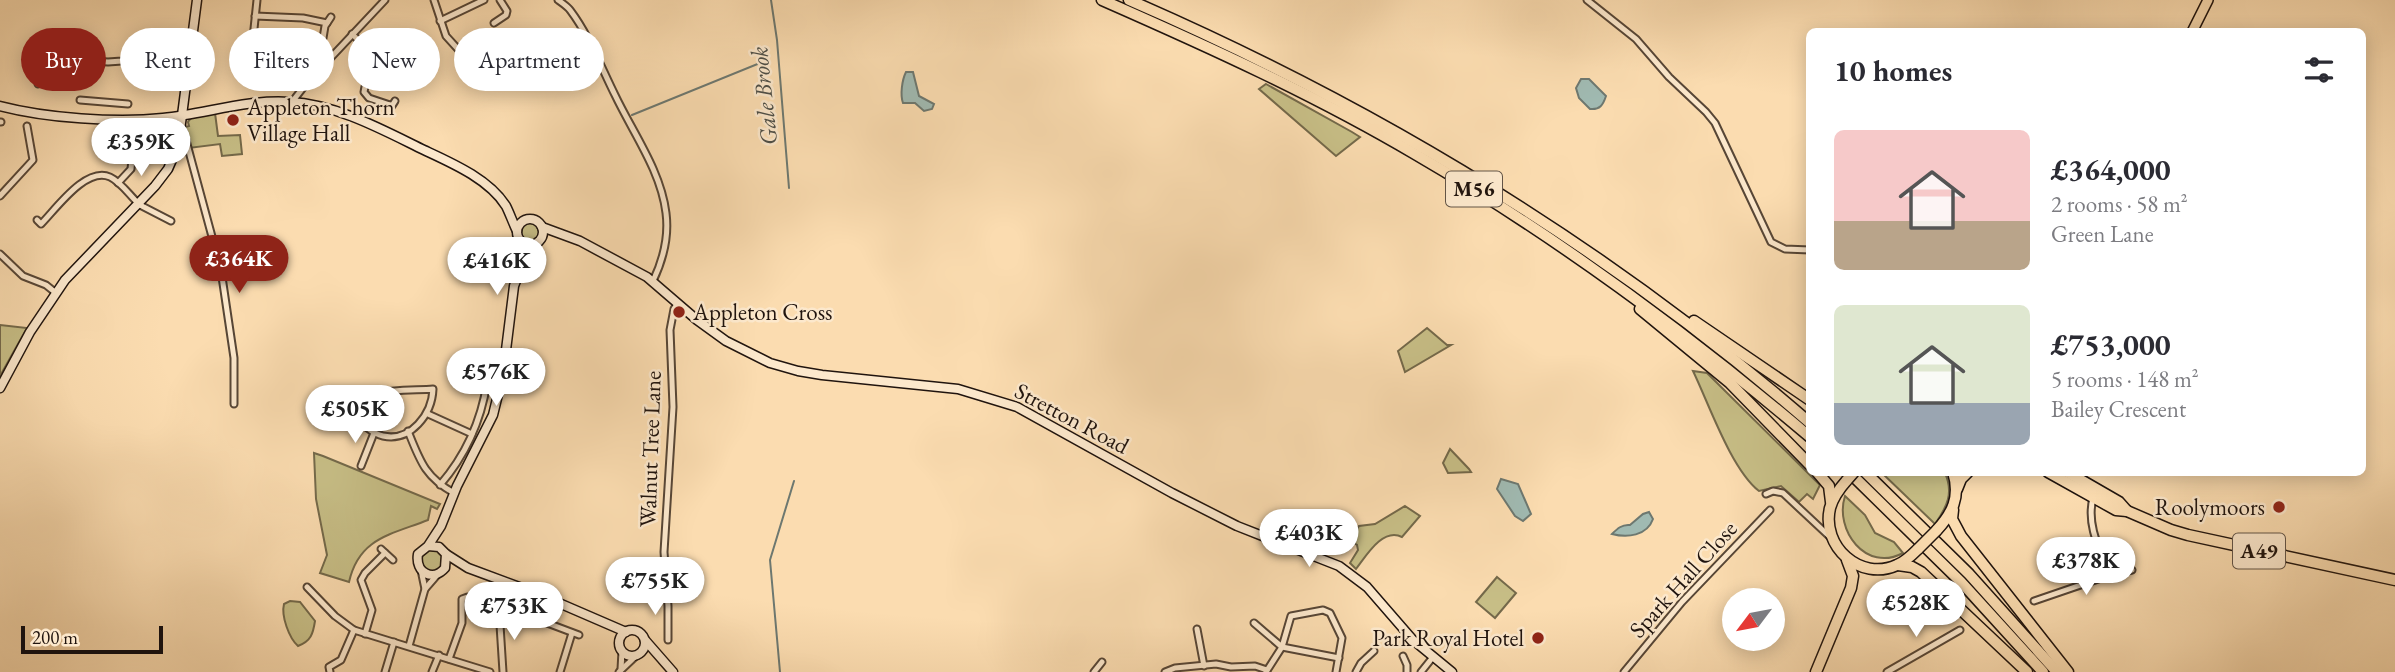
<!DOCTYPE html>
<html lang="en">
<head>
<meta charset="utf-8">
<style>
	:root { --surface:#fff; --page:#f7f7f7; --text:#2b2b33; --muted:#7c7c81; --accent:#8f2418 }
	body { margin:0; font-family:"EB Garamond",serif; background:var(--page); color:var(--text); height:100vh; display:flex; flex-direction:column; font-size:26px; white-space:nowrap }
	* { box-sizing:border-box; margin:0 }
	p { font-size:23px; color:var(--muted) }
	.icon { flex:none; width:38px; height:38px; fill:none; stroke:currentColor; stroke-width:2; stroke-linecap:round; stroke-linejoin:round }
	.map { position:relative; flex:1; overflow:hidden }
	.panel { position:absolute; left:1806px; top:28px; width:560px; height:448px; display:flex; flex-direction:column; background:var(--surface); border-radius:10px; box-shadow:0 4px 18px #0003 }
	.panel>* { flex:none }
	.guide { position:absolute; left:21px; top:28px; width:665px; height:63px; display:flex; gap:14px }
	.needle { width:46px; rotate:238deg }
	.fabs { position:absolute; left:1722px; top:588px; display:grid; gap:14px }
	.fabs a { display:grid; place-items:center; width:63px; height:63px; border-radius:50%; background:var(--surface); box-shadow:0 4px 18px #0003; font-size:35px }
	.scale { position:absolute; left:21px; bottom:18px; width:142px; box-sizing:border-box; padding-left:7px; border:4px solid #20140e; border-top:0; font-size:19px; line-height:24px; white-space:nowrap; color:#20140e; -webkit-text-stroke:5px #fce8cc; paint-order:stroke }
	.price { position:absolute; translate:-50% -60px; padding:0 16px; border-radius:24px; background:#fff; color:#222; font-size:23px; line-height:46px; filter:drop-shadow(0 2px 4px #0008) }
	.price::after { content:''; position:absolute; left:50%; top:42px; width:21px; height:16px; margin-left:-10px; background:inherit; clip-path:polygon(0 0,100% 0,50% 100%) }
	.price.on { background:var(--accent); color:#fff }
	ul { padding:0; list-style:none }
	li { display:flex; align-items:center; gap:21px; height:175px; padding:0 28px }
	li span { display:grid; place-items:center; flex:none; width:196px; height:140px; border-radius:10px; color:#555 }
	li>.icon { margin-inline-start:auto }
	span .icon { width:84px; height:84px; fill:#fffc; stroke-width:1 }
	li b { font-size:30px }
	h2 { display:flex; justify-content:space-between; align-items:center; height:84px; padding:0 28px; font-size:30px }
	.tag { padding:0 24px; border-radius:32px; background:var(--surface); box-shadow:0 4px 18px #0003; font-size:24px; line-height:63px }
	.tag.on { background:var(--accent); color:#fff }
	.map>svg:first-child { display:block }
	.green { fill:#c7be86; stroke:#74694a; stroke-width:2 }
	.water { fill:#a0bab2; stroke:#6d7870; stroke-width:2 }
	.lines { fill:none; stroke-linecap:round; stroke-linejoin:round }
	.stream { stroke:#6d7870; stroke-width:2 }
	.street-casing { stroke:#574636; stroke-width:9 }
	.secondary-casing { stroke:#20140e; stroke-width:11 }
	.primary-casing { stroke:#20140e; stroke-width:12 }
	.highway-casing { stroke:#20140e; stroke-width:13 }
	.street { stroke:#fce8cc; stroke-width:5 }
	.secondary { stroke:#fce8cc; stroke-width:8 }
	.primary { stroke:#fbdcb0; stroke-width:9 }
	.highway { stroke:#fbdcb0; stroke-width:10 }
	.highway-bridge-casing { stroke:#20140e; stroke-width:13; stroke-linecap:butt }
	.highway-bridge { stroke:#fbdcb0; stroke-width:10 }
	.poi-dot { fill:#8f2418; stroke:#fce8cc; stroke-width:2.5 }
	.labels { text-anchor:middle; stroke-width:5; stroke-linejoin:round; paint-order:stroke }
	.shield { fill:#fce8cc; stroke:#625447; stroke-width:2 }
	.shield-label { font-size:21px; font-weight:bold; fill:#20140e }
	.poi-label { font-size:23px; fill:#20140e; stroke:#fce8cc; text-anchor:start }
	.street-label { font-size:23px; fill:#20140e; stroke:#fce8cc }
	.water-label { font-size:24px; font-style:italic; fill:#4d4e47; stroke:#fce8cc }
</style>
</head>
<body>
<div class="map">
<svg width="2395" height="672" viewBox="0 0 2395 672">
	<rect width="100%" height="100%" fill="#fbdcb0"/>
	<filter id="stains"><feTurbulence type="fractalNoise" baseFrequency=".00286" numOctaves="4"/><feColorMatrix values="0 0 0 0 .2 0 0 0 0 .09 0 0 0 0 .02 0 0 0 .5 -.17"/></filter>
	<radialGradient id="worn" r=".72"><stop offset=".6" stop-color="#630" stop-opacity="0"/><stop offset="1" stop-color="#630" stop-opacity=".3"/></radialGradient>
	<!-- green -->
	<g class="green">
		<polygon points="1266,84 1352,132 1360,137 1336,156 1259,89"/>
		<polygon points="215,113 218,136 240,135 242,154 222,156 220,144 189,148 185,127 189,126 188,122 192,117"/>
		<circle cx="531" cy="232" r="11"/>
		<polygon points="0,325 27,328 0,376"/>
		<polygon points="1427,328 1447,345 1451,345 1405,372 1398,351"/>
		<path d="M 1693,371 L 1707,373 L 1820,485 L 1813,499 L 1807,494 L 1799,502 L 1781,486 L 1759,491 C 1731,469 1709,404 1693,371 Z"/>
		<polygon points="1450,449 1469,469 1471,472 1448,473 1443,463"/>
		<path d="M 314,453 L 323,456 L 440,504 L 437,509 L 431,506 L 428,520 C 390,535 359,538 349,582 L 320,573 L 327,555 L 316,499 Z"/>
		<path d="M 1882,473 L 1945,473 C 1954,493 1947,507 1935,524 Z"/>
		<path d="M 1845,496 L 1865,515 L 1875,533 L 1894,542 L 1903,553 C 1866,573 1834,530 1845,496 Z"/>
		<path d="M 1405,506 L 1420,516 L 1402,537 C 1383,527 1366,556 1356,569 L 1350,563 L 1358,550 L 1357,545 L 1350,541 L 1359,526 L 1375,524 Z"/>
		<path d="M 431,548 L 442,552 L 445,563 L 434,573 L 424,570 C 420,557 420,556 431,548 Z"/>
		<polygon points="1497,577 1516,593 1495,618 1476,602"/>
		<path d="M 290,601 L 300,602 L 315,621 C 313,634 311,641 298,646 C 289,638 281,616 284,604 Z"/>
	</g>
	<!-- water -->
	<g class="water">
		<path d="M 906,72 L 913,72 L 919,96 L 934,104 L 932,109 L 924,111 L 915,103 L 903,103 C 900,95 902,80 906,72 Z"/>
		<path d="M 1581,79 L 1589,79 L 1606,96 C 1603,105 1600,110 1590,109 L 1579,98 L 1576,88 Z"/>
		<polygon points="1501,479 1518,484 1531,514 1523,521 1515,516 1497,489"/>
		<path d="M 1649,512 L 1653,519 C 1647,536 1627,538 1612,534 C 1617,529 1622,524 1630,525 L 1643,514 Z"/>
	</g>
	<g class="lines">
		<!-- stream -->
		<g class="stream">
			<polyline points="771,0 777,40 789,188"/>
			<polyline points="632,115 765,61"/>
			<polyline points="780,672 770,560 794,481"/>
		</g>
		<!-- street casing -->
		<g class="street-casing">
			<g id="street">
				<polyline points="434,0 446,36 466,58"/>
				<path d="M 558,0 C 562,3 567,6 570,10 C 589,35 601,67 615,95 C 633,133 661,171 666,213 C 669,236 663,260 653,281"/>
				<polyline points="1587,0 1636,39 1669,77 1706,112 1715,123 1771,242 1785,249 1810,250"/>
				<polyline points="255,16 303,18 327,23"/>
				<polyline points="440,21 484,0"/>
				<polyline points="494,23 506,15 507,11 500,0"/>
				<polyline points="352,34 382,63"/>
				<polyline points="323,38 325,26 331,17"/>
				<polyline points="42,43 41,57 108,62 122,61 157,50 191,54"/>
				<path d="M 252,54 C 283,57 291,50 316,74"/>
				<polyline points="250,67 257,0"/>
				<polyline points="415,83 418,76 426,74"/>
				<polyline points="38,84 41,57"/>
				<polyline points="80,100 128,104"/>
				<polyline points="292,102 306,84 385,0"/>
				<path d="M 390,105 L 369,98 L 364,92 C 365,78 382,60 395,55 L 418,76"/>
				<polyline points="388,112 395,101"/>
				<polyline points="0,122 1,122"/>
				<polyline points="180,131 184,133 221,270 234,358 234,404"/>
				<polyline points="118,183 131,169 132,159"/>
				<polyline points="0,196 33,160 27,126"/>
				<polyline points="138,204 171,221"/>
				<path d="M 37,220 L 41,224 C 56,209 86,166 110,177 C 121,182 130,196 139,204"/>
				<polyline points="0,254 23,276 46,285 56,293"/>
				<path d="M 433,389 C 432,414 411,442 383,436 C 373,434 367,427 359,422 C 351,418 346,418 342,409 C 357,388 409,391 433,389 Z"/>
				<polyline points="428,414 472,434"/>
				<path d="M 408,431 C 420,461 425,477 454,493"/>
				<polyline points="361,466 374,433"/>
				<path d="M 440,485 C 465,456 481,421 487,383"/>
				<polyline points="1766,494 1773,491 1783,493 1829,536"/>
				<path d="M 2093,498 C 2086,525 2100,550 2110,575"/>
				<polyline points="381,549 393,560"/>
				<polyline points="307,587 335,616 354,630 490,672"/>
				<polyline points="425,589 438,574"/>
				<polyline points="2034,601 2110,575 2132,570"/>
				<polyline points="518,612 579,635"/>
				<polyline points="1254,623 1282,647 1339,658"/>
				<polyline points="1197,629 1204,666"/>
				<polyline points="365,634 372,610 361,580 365,573 385,553"/>
				<polyline points="668,640 668,606 664,552 673,407 670,330 674,309 678,303"/>
				<polyline points="409,646 425,589 421,570"/>
				<polyline points="1403,656 1407,665 1407,672"/>
				<path d="M 449,659 L 462,623 L 462,599 C 476,592 492,602 506,607 L 500,625 L 503,672"/>
				<polyline points="621,669 622,651"/>
				<polyline points="330,672 329,667 341,660 354,630"/>
				<polyline points="385,672 394,642"/>
				<polyline points="432,672 439,655"/>
				<polyline points="560,672 572,633"/>
				<polyline points="619,672 637,655"/>
				<polyline points="1094,672 1102,662"/>
				<polyline points="1165,672 1175,668 1216,664 1231,667 1255,666 1267,670"/>
				<polyline points="1266,672 1282,647 1291,616 1323,610 1330,613 1342,638 1336,672"/>
				<polyline points="1356,672 1361,663 1374,651"/>
				<polyline points="1421,672 1433,657"/>
				<polyline points="1624,672 1682,602 1770,510"/>
				<polyline points="1887,672 1960,630"/>
			</g>
		</g>
		<!-- secondary casing -->
		<g class="secondary-casing">
			<g id="secondary">
				<path d="M 0,106 C 46,118 116,123 163,118 C 206,114 246,99 290,102 C 336,104 383,130 424,150 C 452,163 489,179 506,206 C 510,214 513,223 517,231"/>
				<circle cx="530" cy="232" r="13"/>
				<polyline points="542,227 580,241 647,277 697,320 726,341 770,363 798,371 822,375 958,389 1017,407 1172,493 1237,526 1339,566 1367,587 1413,640 1452,672"/>
				<polyline points="0,388 30,332 65,280 155,186 168,169 178,146 197,0"/>
				<path d="M 428,546 L 439,547 L 446,554 L 445,568 C 433,582 415,573 418,554 L 428,546 L 441,526 L 457,486 L 493,415 L 503,374 L 514,286 L 522,265 L 538,242"/>
				<polyline points="446,554 468,568 538,594 626,632"/>
				<circle cx="632" cy="643" r="13"/>
				<polyline points="645,640 673,672"/>
			</g>
		</g>
		<!-- primary casing -->
		<g class="primary-casing">
			<polyline id="primary" points="2192,32 2208,0"/>
		</g>
		<!-- highway casing -->
		<g class="highway-casing">
			<g id="highway">
				<path d="M 1102,0 C 1209,47 1315,95 1415,154 C 1556,236 1686,332 1810,437"/>
				<path d="M 1129,0 C 1378,108 1605,245 1810,423"/>
				<polyline points="1640,309 1730,383 1810,465"/>
				<polyline points="1694,321 1810,400"/>
				<polyline points="1817,472 1829,486 1831,502"/>
				<polyline points="1849,472 1961,582 2043,672"/>
				<polyline points="1865,472 1969,574 2057,672"/>
				<polyline points="2048,472 2116,510 2127,511 2171,530 2188,535 2395,580"/>
				<polyline points="2067,472 2119,502 2127,511"/>
				<path d="M 1847,480 C 1839,489 1833,497 1830,508 C 1821,546 1860,582 1897,565 C 1905,562 1912,555 1918,549"/>
				<polyline points="1957,489 1961,479 1968,472"/>
				<polyline points="1953,510 1952,519 1961,536 2068,672"/>
				<path d="M 1936,531 C 1952,514 1961,497 1953,472"/>
				<polyline points="1898,565 1912,567 1921,572 2027,672"/>
				<polyline points="1816,672 1851,588 1853,576 1847,560"/>
			</g>
		</g>
		<!-- street -->
		<use href="#street" class="street"/>
		<!-- secondary -->
		<use href="#secondary" class="secondary"/>
		<!-- primary -->
		<use href="#primary" class="primary"/>
		<!-- highway -->
		<use href="#highway" class="highway"/>
		<!-- highway-bridge casing -->
		<g class="highway-bridge-casing">
			<g id="highway-bridge">
				<polyline points="1847,480 1854,472"/>
				<polyline points="1918,549 1936,531"/>
			</g>
		</g>
		<!-- highway-bridge -->
		<use href="#highway-bridge" class="highway-bridge"/>
	</g>
	<!-- markers -->
	<g class="poi-dot">
		<circle cx="233" cy="120" r="7"/>
		<circle cx="679" cy="312" r="7"/>
		<circle cx="2279" cy="507" r="7"/>
		<circle cx="1538" cy="638" r="7"/>
	</g>
	<g class="labels">
		<!-- shield labels -->
		<g class="shield">
			<rect x="1446" y="171.5" width="56" height="35" rx="5"/>
			<rect x="2233" y="533.5" width="52" height="35" rx="5"/>
		</g>
		<g class="shield-label">
			<text x="1474" y="196">M56</text>
			<text x="2259" y="558">A49</text>
		</g>
		<!-- poi labels -->
		<g class="poi-label">
			<text x="247" y="115">Appleton Thorn<tspan x="247" dy="26">Village Hall</tspan></text>
			<text x="693" y="320">Appleton Cross</text>
			<text x="2265" y="515" text-anchor="end">Roolymoors</text>
			<text x="1524" y="646" text-anchor="end">Park Royal Hotel</text>
		</g>
		<!-- street labels -->
		<g class="street-label">
			<text transform="translate(1072 418) rotate(28)" y="8">Stretton Road</text>
			<text transform="translate(650 449) rotate(-88)" y="8">Walnut Tree Lane</text>
			<text transform="translate(1683 579) rotate(-48)" y="8">Spark Hall Close</text>
		</g>
		<!-- water labels -->
		<g class="water-label">
			<text transform="translate(764 96) rotate(-96)" y="8">Gale Brook</text>
		</g>
	</g>
	<rect width="100%" height="100%" filter="url(#stains)"/>
	<rect width="100%" height="100%" fill="url(#worn)"/>
</svg>
<div class="fabs">
<a><svg class="needle" viewBox="-14 -14 28 28"><path d="M0-13l5 13h-10z" fill="#e53935"/><path d="M0 13l5-13h-10z" fill="#7c7c81"/></svg></a>
</div>
<div class="scale">200 m</div>
<b class="price" style="left:141px;top:178px">£359K</b>
<b class="price on" style="left:239px;top:295px">£364K</b>
<b class="price" style="left:497px;top:297px">£416K</b>
<b class="price" style="left:496px;top:408px">£576K</b>
<b class="price" style="left:355px;top:445px">£505K</b>
<b class="price" style="left:1309px;top:569px">£403K</b>
<b class="price" style="left:2086px;top:597px">£378K</b>
<b class="price" style="left:655px;top:617px">£755K</b>
<b class="price" style="left:1916px;top:639px">£528K</b>
<b class="price" style="left:514px;top:642px">£753K</b>
<div class="guide">
<a class="tag on">Buy</a>
<a class="tag">Rent</a>
<a class="tag">Filters</a>
<a class="tag">New</a>
<a class="tag">Apartment</a>
</div>
<section class="panel">
<h2>10 homes<svg class="icon" aria-label="filters" viewBox="0 0 24 24"><path d="M4 7h16M4 17h16"/><circle cx="9" cy="7" r="2"/><circle cx="15" cy="17" r="2"/></svg></h2>
<ul>
<li><span style="background:linear-gradient(#f6c9c9 65%,#b9a48a 0)"><svg class="icon" aria-label="home" viewBox="0 0 24 24"><path d="M3 11l9-7 9 7M6 9v11h12V9"/></svg></span><div><b>£364,000</b><p>2 rooms · 58 m²</p><p>Green Lane</p></div></li>
<li><span style="background:linear-gradient(#dfe7d0 70%,#9aa5b1 0)"><svg class="icon" aria-label="home" viewBox="0 0 24 24"><path d="M3 11l9-7 9 7M6 9v11h12V9"/></svg></span><div><b>£753,000</b><p>5 rooms · 148 m²</p><p>Bailey Crescent</p></div></li>
</ul>
</section>
</div>
</body>
</html>
